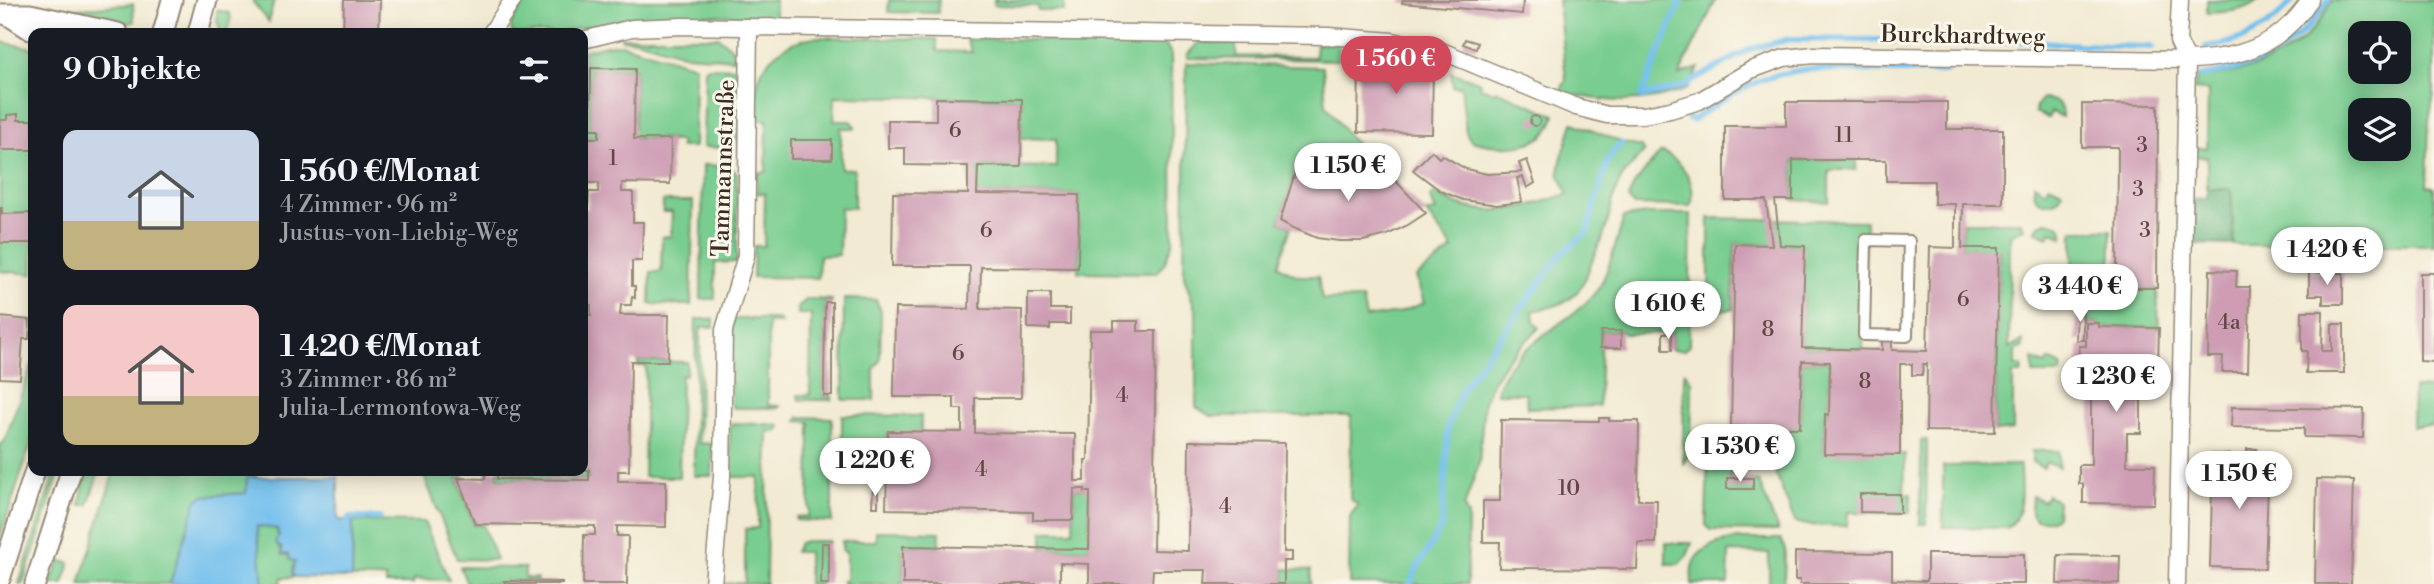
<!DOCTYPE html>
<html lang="de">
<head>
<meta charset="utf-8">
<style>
	:root { --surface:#171b24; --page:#242831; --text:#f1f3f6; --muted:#9ea1a6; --accent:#d1495b }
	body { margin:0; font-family:"Libre Bodoni",serif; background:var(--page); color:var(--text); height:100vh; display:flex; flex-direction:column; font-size:26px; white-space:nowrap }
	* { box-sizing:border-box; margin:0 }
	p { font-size:23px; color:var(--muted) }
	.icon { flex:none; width:38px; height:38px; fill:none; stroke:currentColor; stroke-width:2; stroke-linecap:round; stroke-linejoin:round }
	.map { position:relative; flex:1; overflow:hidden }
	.panel { position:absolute; left:28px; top:28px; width:560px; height:448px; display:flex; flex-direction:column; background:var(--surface); border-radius:14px; box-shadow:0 4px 18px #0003 }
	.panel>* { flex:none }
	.fabs { position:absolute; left:2348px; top:21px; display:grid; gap:14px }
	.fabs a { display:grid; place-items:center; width:63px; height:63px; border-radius:14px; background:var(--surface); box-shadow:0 4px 18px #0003; font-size:35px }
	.price { position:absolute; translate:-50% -60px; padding:0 16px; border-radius:24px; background:#fff; color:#222; font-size:23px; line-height:46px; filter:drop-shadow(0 2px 4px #0008) }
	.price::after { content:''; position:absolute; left:50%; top:42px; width:21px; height:16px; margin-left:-10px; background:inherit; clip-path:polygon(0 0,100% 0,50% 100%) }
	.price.on { background:var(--accent); color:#fff }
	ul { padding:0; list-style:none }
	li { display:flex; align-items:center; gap:21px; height:175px; padding:0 35px }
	li span { display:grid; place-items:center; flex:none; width:196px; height:140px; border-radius:14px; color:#555 }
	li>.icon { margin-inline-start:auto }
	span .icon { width:84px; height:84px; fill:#fffc; stroke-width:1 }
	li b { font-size:30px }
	h2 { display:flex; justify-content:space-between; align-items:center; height:84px; padding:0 35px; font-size:30px }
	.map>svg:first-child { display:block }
	.green { fill:#79cd90; stroke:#5a7c57; stroke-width:2; fill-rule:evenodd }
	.forest { fill:#62b07a; stroke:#4e6d4c; stroke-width:2 }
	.water { fill:#73c0ed; stroke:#577586; stroke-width:2 }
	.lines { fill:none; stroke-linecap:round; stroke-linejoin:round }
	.stream { stroke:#73c0ed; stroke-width:6 }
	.building { fill:#ce9db4; fill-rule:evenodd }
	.pedestrian-casing { stroke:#968a78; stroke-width:14 }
	.minor-casing { stroke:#968a78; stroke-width:19 }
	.tertiary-casing { stroke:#968a78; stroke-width:23 }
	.pedestrian { stroke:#fff; stroke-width:10 }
	.minor { stroke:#fff; stroke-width:16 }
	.tertiary { stroke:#fff; stroke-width:19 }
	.labels { text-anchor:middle; stroke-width:6; stroke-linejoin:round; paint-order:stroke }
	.number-label { font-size:21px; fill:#604744 }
	.street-label { font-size:24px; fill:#3b2a1e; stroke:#fbf7ec }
</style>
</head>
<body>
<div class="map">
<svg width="2434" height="584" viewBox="0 0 2434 584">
	<rect width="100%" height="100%" fill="#fbf7ec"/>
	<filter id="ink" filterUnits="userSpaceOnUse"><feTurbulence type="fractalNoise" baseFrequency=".0143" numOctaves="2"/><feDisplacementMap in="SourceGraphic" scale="14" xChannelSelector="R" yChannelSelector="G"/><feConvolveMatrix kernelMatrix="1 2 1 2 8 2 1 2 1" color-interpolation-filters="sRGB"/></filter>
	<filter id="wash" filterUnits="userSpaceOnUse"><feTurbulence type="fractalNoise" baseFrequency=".00686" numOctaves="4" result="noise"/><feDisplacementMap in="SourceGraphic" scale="28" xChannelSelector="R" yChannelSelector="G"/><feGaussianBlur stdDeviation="1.57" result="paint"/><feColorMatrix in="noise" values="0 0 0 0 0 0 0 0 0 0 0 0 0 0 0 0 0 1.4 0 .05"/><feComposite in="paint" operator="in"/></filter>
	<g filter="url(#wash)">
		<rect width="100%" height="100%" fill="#f2ead2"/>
		<!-- green -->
		<g class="green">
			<polygon points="254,0 274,0 269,22 253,2"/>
			<polygon points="526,0 775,0 775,17 706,15 653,18 621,20 555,33 512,33 511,24"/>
			<polygon points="889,0 939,0 938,13 888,12"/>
			<polygon points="994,0 1064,0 1064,11 1038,11 1038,6 994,5"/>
			<path d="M 1558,0 L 1716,0 L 1679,75 L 1699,68 L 1687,89 C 1644,105 1605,104 1560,91 L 1566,81 Z"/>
			<path d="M 2207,0 L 2259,0 C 2245,12 2224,12 2207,13 Z"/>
			<path d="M 2332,0 L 2434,0 L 2434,94 L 2429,121 L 2427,186 L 2434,187 L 2434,245 L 2234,245 L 2231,190 L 2207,189 L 2207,157 L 2193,156 L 2193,148 L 2207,148 L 2208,91 L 2194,90 L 2197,78 C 2254,72 2305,56 2332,0 ZM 2361,33 L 2399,33 L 2399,72 L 2361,72 ZM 2361,110 L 2399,110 L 2399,149 L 2361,149 Z"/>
			<polygon points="133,4 134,22 124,24 57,10"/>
			<polygon points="217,10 229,13 231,17 227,33 221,33 217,20"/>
			<polygon points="621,37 718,37 731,47 736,59 687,55 637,40 621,39"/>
			<path d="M 814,37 L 937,39 L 937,51 L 972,52 L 966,39 L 1164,41 L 1171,54 L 1173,241 L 1165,262 L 1157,273 L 1078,272 L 1079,195 L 977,194 L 978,166 L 1056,167 L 1056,139 L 1021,138 L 1022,99 L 835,96 L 834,121 L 851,121 L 855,125 L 855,128 L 841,128 L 841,169 L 854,169 L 854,208 L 840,208 L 839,255 L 819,256 L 818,278 L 753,277 L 754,246 L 764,246 L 765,194 L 757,193 L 757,173 L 766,172 L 767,120 L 756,120 C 756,109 754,96 757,86 C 762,58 787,41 814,37 Z"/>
			<polygon points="0,42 33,48 33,274 0,271"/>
			<polygon points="1199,42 1236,43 1236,56 1315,57 1316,44 1338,44 1338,60 1187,58 1187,55"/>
			<polygon points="621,44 695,66 694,147 680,147 680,141 671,141 671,139 623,138 634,129 635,69 591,69 590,128 599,129 599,138 583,138 583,51 606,45"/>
			<path d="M 1186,63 L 1323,67 L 1326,105 L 1350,138 L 1376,160 L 1346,170 L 1332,172 L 1299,161 L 1280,221 L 1291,227 L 1278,266 L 1298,276 L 1318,276 L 1322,300 L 1362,299 L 1366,318 L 1398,313 L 1424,303 L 1416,277 L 1453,249 L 1426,213 L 1436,211 L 1430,198 L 1434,194 C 1483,221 1518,210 1568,194 L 1559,174 L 1561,160 L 1573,123 C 1596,131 1618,143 1641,147 L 1644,152 C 1636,161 1625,171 1620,181 C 1611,198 1611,216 1604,234 C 1601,242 1596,250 1593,258 C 1580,297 1573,303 1533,311 L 1534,321 L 1539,328 L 1507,360 L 1492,383 L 1484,402 L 1479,463 L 1464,507 L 1468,516 L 1467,584 L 1349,584 L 1350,516 L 1358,505 L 1350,499 L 1351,416 L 1210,416 L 1196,407 L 1196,312 L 1184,276 Z"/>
			<polygon points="708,67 737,68 739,84 737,139 729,148 703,147 705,70"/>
			<path d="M 1451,72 L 1481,83 L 1480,87 L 1495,92 L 1496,90 L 1555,115 C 1547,152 1500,149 1471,141 L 1466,132 L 1461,86 L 1453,87 Z"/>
			<path d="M 2042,99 C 2056,100 2063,102 2062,117 L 2051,112 L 2048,118 L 2035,112 L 2036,106 Z"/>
			<path d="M 1663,152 C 1684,163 1697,183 1691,206 L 1633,205 L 1628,198 L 1635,183 L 1660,153 Z"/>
			<polygon points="1793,160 1857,160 1856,170 1829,170 1829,202 1793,200"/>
			<polygon points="703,165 727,166 737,173 737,262 715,263 715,299 701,299"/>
			<path d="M 2034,184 L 2046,191 L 2049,185 L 2062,191 C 2060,203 2049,205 2039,201 L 2035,196 Z"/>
			<polygon points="663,201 693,201 691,305 650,304 651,272 661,272 662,237 671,236 672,212 663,212"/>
			<path d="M 1649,214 L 1691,214 L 1689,345 L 1684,350 L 1672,350 L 1672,333 L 1625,334 L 1621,331 L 1601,331 L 1599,406 L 1527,408 L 1526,393 L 1496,393 C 1508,345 1571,326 1598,289 C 1607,278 1619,233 1624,217 Z"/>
			<polygon points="1709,218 1866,221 1863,349 1802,348 1804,246 1735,244 1733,310 1709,310"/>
			<polygon points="1963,222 2021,222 2024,228 2010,235 2009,348 2023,341 2023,347 2015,351 2015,366 2022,366 2021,374 2013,374 2013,430 1995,432 1999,249 1962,248"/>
			<polygon points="2045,222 2058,224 2063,231 2063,237 2051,231 2048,237 2035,231 2039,225"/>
			<polygon points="2073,230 2111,230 2111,276 2117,276 2117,288 2157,288 2159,328 2099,327 2099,323 2086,323 2085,307 2073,307"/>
			<polygon points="807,299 832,300 832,302 825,303 824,396 832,396 832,400 800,400 798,398 798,395 810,395 811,314 798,314 798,308"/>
			<polygon points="844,299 876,300 881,311 880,361 874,369 874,400 843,400"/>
			<polygon points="696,319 714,319 714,327 701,327 700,337 699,443 713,444 712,476 694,476"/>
			<polygon points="735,319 779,319 781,323 768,323 768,405 780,406 778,408 734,408 731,405 732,323"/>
			<polygon points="2033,359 2045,365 2049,360 2062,366 2061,374 2033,374"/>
			<polygon points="638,361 687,362 686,375 681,375 679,477 644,477 646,366 638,366"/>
			<polygon points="1802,361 1830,362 1829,415 1825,415 1824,453 1905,454 1904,494 1911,494 1910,513 1848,512 1847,526 1806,525 1795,522 1771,462 1772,454 1789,454 1790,427 1800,427"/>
			<polygon points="33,362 33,437 0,538 0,445 4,442"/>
			<polygon points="1684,372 1692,381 1691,452 1683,464"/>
			<polygon points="2413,388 2434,389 2434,426 2412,426"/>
			<polygon points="842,415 921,416 921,432 888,432 887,457 842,456"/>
			<polygon points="799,417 832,418 832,522 796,520 796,517 809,516 810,422 797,421"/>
			<polygon points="734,423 780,425 779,431 768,432 766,584 721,584 745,583 745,529 758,528 759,477 730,477 730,425"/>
			<polygon points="1921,440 1927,440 1926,524 1920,524"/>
			<polygon points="1718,442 1731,442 1731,478 1727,478 1759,482 1778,531 1711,530 1706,525 1708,451 1713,444"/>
			<polygon points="2032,451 2059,451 2059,468 2047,462 2043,468 2032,462"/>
			<path d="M 2020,465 C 2020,485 2026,515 2007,528 L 1943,527 L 1943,466 Z"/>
			<polygon points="55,471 60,471 23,584 19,584"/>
			<polygon points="86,471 99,471 88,505 80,505"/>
			<polygon points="114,471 255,471 255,478 247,478 246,503 269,527 277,529 282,555 288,554 295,562 292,573 294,577 281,578 281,584 80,584"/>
			<polygon points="422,471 461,471 464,478 457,478 474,525 483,525 496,560 457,559"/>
			<polygon points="498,471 588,471 588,479 498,478"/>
			<polygon points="1074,489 1085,489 1090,492 1089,549 1043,548 1043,531 1073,531"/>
			<polygon points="2047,495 2058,501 2057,516 2052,520 2036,520 2031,514 2032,496 2043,501"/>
			<polygon points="353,521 424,522 449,580 414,579 413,584 386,584 386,578 352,578"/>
			<polygon points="876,531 940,532 939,547 903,546 903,584 842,584 842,581 846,581 846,552 842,551 842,541 876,541"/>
			<path d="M 1738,539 L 1781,539 L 1785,550 L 1784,584 L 1769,584 L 1769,553 L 1729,552 L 1728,584 L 1692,584 C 1692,579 1691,572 1692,567 C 1697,547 1721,541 1738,539 Z"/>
			<polygon points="805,541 829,541 829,543 822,544 821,584 808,584 808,552 795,552 799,543"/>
			<polygon points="1666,543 1692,543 1687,556 1679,564 1666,564"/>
			<polygon points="60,561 70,563 63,584 50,584"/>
			<polygon points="460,567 525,568 525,578 537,578 537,581 505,581 506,584 467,584"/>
			<polygon points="1284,569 1311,570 1311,584 1284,584"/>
		</g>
		<!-- forest -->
		<polygon class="forest" points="2207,189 2231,190 2234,245 2193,244 2193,199 2207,198"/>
		<!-- water -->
		<polygon class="water" points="247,477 338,477 338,520 353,521 352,578 294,577 292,573 295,562 289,559 288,554 282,555 282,548 277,545 276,540 279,536 277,529 257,526 263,584 170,584 196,501 203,496 246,493"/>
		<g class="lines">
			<!-- stream -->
			<g class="stream">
				<path d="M 2206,47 C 2240,44 2272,27 2293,0"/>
				<path d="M 2201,76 C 2255,68 2299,49 2328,0"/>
				<polyline points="1641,97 1682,87 1750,49 1790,39 2045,42 2080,45 2152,47"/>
				<polyline points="1641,97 1681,0"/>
				<path d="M 1688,118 L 1693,120 C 1735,91 1756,76 1808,69 L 1946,72"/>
				<polyline points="347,520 351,518 380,518"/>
				<polyline points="1410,584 1416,570 1442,526 1448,427 1462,389 1561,254 1587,233 1608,160 1621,143"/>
			</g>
		</g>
		<g id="blocks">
			<!-- building -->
			<g class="building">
				<polygon points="344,0 380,0 379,33 343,33"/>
				<polygon points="1403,0 1523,0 1522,14 1402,3"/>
				<polygon points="1465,39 1478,43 1476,49 1463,44"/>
				<polygon points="1359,59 1433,60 1432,133 1358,132"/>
				<polygon points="591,68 635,69 634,139 671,139 670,184 622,183 622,192 633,192 633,222 643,222 642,261 632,261 632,286 635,286 635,298 632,297 631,305 621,305 620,315 669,315 668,361 631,361 629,471 618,471 618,481 666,481 666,527 617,526 617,536 628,536 627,584 583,584 584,535 595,535 595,526 475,524 458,478 485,479 486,471 497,471 497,479 589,480 589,470 583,470 583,314 591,315 591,305 583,303 583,209 588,209 589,192 598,192 599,183 583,183 583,138 599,138 599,129 590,129"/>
				<polygon points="936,98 1022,99 1021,167 978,166 977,194 1079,195 1078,268 981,267 980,309 1022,310 1021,398 975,398 975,433 1075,434 1075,481 1085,481 1085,460 1088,460 1090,330 1114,330 1114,321 1138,321 1138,331 1156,331 1153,550 1188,551 1189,441 1285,443 1284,552 1292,552 1292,561 1284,561 1284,584 1205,584 1206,570 1153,570 1152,584 1089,584 1089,564 1060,563 1060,584 903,584 903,546 1089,549 1090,492 1085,492 1085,489 1074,489 1073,520 1033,520 1033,512 886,509 888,431 962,432 962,409 954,409 954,397 894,397 895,308 969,309 970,266 892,266 893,193 968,194 968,166 905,165 905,148 888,148 888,120 936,120"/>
				<path d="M 1786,102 L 1947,102 L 1947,129 L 2003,129 L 2003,204 L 1963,204 L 1962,248 L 1999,248 L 1995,432 L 1926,431 L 1927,364 L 1923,364 L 1922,375 L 1912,375 L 1912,364 L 1900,364 L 1900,455 L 1824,454 L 1825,414 L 1829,415 L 1830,362 L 1802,361 L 1800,428 L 1731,426 L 1735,244 L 1772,245 L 1766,200 L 1725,200 L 1725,126 L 1786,126 ZM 1793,160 L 1886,160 L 1886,181 L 1934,181 L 1934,204 L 1955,204 L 1955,248 L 1930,247 L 1927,351 L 1892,350 L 1892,336 L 1882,335 L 1882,350 L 1802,348 L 1805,246 L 1780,245 L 1775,200 L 1793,200 Z"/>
				<polygon points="2082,104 2158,105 2157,288 2117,288 2118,147 2082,147"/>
				<polygon points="18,114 18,120 33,120 33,150 0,150 0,120 7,120 7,115"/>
				<circle cx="1535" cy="121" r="5"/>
				<rect x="791" y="140" width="41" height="19"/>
				<polygon points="1432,151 1439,158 1442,155 1466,169 1487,174 1522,172 1519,163 1527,160 1535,183 1527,188 1523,177 1517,178 1522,202 1497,205 1463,200 1441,191 1413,170"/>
				<polygon points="1299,160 1332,172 1346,170 1376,160 1426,213 1408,225 1387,235 1363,241 1339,241 1317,238 1291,227 1280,221"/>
				<polygon points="0,208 2,208 2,214 32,213 33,243 0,243"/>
				<polygon points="2210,270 2237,271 2236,287 2250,287 2248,372 2222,372 2223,357 2208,357"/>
				<polygon points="2309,272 2343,273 2343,304 2323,304 2323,295 2309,295"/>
				<polygon points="2420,273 2434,273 2434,362 2420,361"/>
				<polygon points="1028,293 1050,293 1050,309 1070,309 1070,324 1050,324 1050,329 1028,328"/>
				<polygon points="825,302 832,302 832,396 824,396"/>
				<polygon points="2077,308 2083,308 2083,340 2076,340"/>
				<polygon points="2302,311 2323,311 2322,351 2332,351 2332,324 2344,324 2344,373 2306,373 2307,351 2302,351"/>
				<polygon points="0,317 30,320 29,339 23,339 20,379 0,378"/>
				<polygon points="2086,323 2099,323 2099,327 2159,328 2158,367 2129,366 2129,400 2141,400 2141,433 2127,433 2127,465 2155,465 2154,504 2083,503 2083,484 2079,484 2079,465 2091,465 2091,364 2078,364 2079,346 2086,346"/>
				<polygon points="1601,331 1621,331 1621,348 1600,348"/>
				<rect x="1663" y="333" width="9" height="17"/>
				<polygon points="2232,407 2364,409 2363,438 2304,437 2304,428 2231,427"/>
				<polygon points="1599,418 1609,418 1609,421 1639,421 1638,500 1657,500 1656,543 1638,543 1637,569 1499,568 1500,542 1483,542 1483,501 1500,501 1501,420 1599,421"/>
				<rect x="2247" y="449" width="10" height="5"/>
				<polygon points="2213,454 2269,456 2265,569 2210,567"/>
				<rect x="1727" y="478" width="26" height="11"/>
				<polygon points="2317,479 2354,480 2351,584 2315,584"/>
				<polygon points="873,489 878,489 878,507 872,507"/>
				<polygon points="1860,494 1900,494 1900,513 1860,512"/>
				<polygon points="822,543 829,543 829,584 821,584"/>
				<polygon points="1795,552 1892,553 1892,580 1927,581 1927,554 2024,554 2024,584 1800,584 1800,580 1795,580"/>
				<polygon points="2058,555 2120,556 2119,583 2057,584"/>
				<polygon points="504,581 562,582 562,584 506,584"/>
			</g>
		</g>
	</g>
	<g filter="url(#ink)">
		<use href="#blocks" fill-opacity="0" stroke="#968a78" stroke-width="2"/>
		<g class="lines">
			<!-- pedestrian casing -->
			<g class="pedestrian-casing">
				<polygon id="pedestrian" points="1866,240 1909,241 1907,336 1864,335"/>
			</g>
			<!-- minor casing -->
			<g class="minor-casing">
				<g id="minor">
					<polyline points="491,33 513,0"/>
					<path d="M 583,40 L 632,28 L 683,26 L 1328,36 L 1392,41 L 1439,50 L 1576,107 L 1607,115 L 1644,115 L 1670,110 L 1699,101 L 1751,70 L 1784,58 L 1814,55 L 2187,60 C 2239,59 2280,46 2310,0"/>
					<polyline points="713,584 722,476 724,330 746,256 749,27"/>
					<polyline points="2177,584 2187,60 2178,41 2180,0"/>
				</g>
			</g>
			<!-- tertiary casing -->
			<g class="tertiary-casing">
				<g id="tertiary">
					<polyline points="0,14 30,14 118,33"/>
					<polyline points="8,15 31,30 43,33"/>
					<polyline points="163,33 172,0"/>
					<polyline points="198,33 207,0"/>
					<polyline points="0,579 35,471"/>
					<polyline points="35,584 71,471"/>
				</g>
			</g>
			<!-- pedestrian -->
			<use href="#pedestrian" class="pedestrian"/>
			<!-- minor -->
			<use href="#minor" class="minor"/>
			<!-- tertiary -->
			<use href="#tertiary" class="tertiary"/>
		</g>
	</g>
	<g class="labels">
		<!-- number labels -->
		<g class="number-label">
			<text x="955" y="137">6</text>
			<text x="1844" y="142">11</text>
			<text x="2142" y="152">3</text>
			<text x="613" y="165">1</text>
			<text x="2138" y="196">3</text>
			<text x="986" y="237">6</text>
			<text x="2145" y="237">3</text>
			<text x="1963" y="306">6</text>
			<text x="2229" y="329">4a</text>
			<text x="1768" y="336">8</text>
			<text x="958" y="360">6</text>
			<text x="1865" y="388">8</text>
			<text x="1122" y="402">4</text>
			<text x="981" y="476">4</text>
			<text x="1569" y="495">10</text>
			<text x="1225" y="513">4</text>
		</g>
		<!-- street labels -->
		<g class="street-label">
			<text transform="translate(1963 35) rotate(1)" y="8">Burckhardtweg</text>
			<text transform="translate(723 168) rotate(-88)" y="8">Tammannstraße</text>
		</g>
	</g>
</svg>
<div class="fabs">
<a><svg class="icon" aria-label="locate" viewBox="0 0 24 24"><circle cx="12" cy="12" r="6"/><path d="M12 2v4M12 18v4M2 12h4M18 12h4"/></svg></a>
<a><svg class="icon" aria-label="layers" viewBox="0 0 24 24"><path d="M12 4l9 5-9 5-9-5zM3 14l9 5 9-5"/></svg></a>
</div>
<b class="price on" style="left:1396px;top:96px">1 560 €</b>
<b class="price" style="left:1348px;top:203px">1 150 €</b>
<b class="price" style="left:2327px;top:287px">1 420 €</b>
<b class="price" style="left:2080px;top:324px">3 440 €</b>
<b class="price" style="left:1668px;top:341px">1 610 €</b>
<b class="price" style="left:2116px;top:414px">1 230 €</b>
<b class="price" style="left:1740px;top:484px">1 530 €</b>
<b class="price" style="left:875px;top:498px">1 220 €</b>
<b class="price" style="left:2239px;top:511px">1 150 €</b>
<section class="panel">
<h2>9 Objekte<svg class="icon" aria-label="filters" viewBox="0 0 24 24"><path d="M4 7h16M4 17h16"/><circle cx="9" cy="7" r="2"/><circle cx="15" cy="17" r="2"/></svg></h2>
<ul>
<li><span style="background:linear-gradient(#c9d6e8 65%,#c2b280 0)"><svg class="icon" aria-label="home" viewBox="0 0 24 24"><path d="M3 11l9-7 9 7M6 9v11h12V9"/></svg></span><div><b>1 560 €/Monat</b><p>4 Zimmer · 96 m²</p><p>Justus-von-Liebig-Weg</p></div></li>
<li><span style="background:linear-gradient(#f6c9c9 65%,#c2b280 0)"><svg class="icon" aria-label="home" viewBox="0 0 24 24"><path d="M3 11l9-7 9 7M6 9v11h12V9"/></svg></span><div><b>1 420 €/Monat</b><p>3 Zimmer · 86 m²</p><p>Julia-Lermontowa-Weg</p></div></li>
</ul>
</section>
</div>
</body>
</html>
